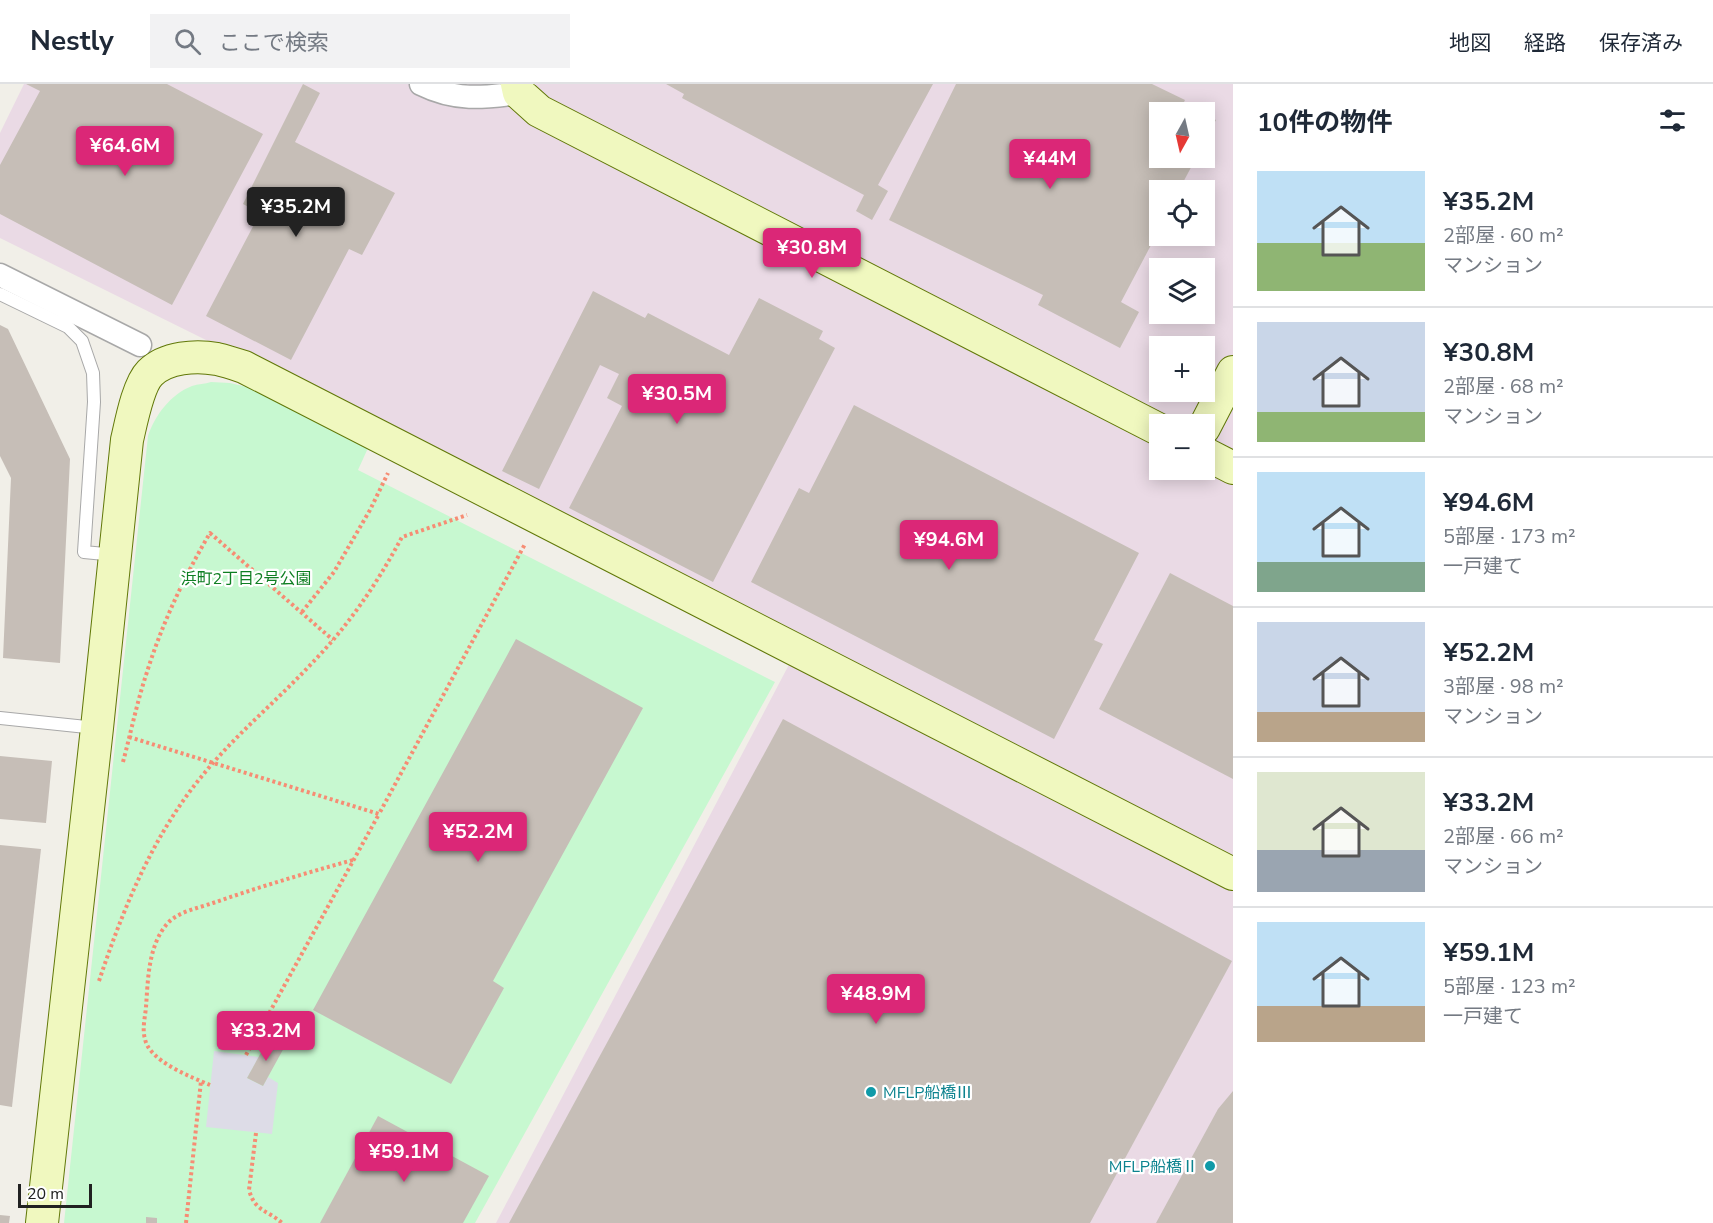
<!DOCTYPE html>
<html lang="ja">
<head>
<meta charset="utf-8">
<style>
	:root { --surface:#fff; --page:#f2f2f3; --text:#1f2937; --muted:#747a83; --line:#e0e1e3; --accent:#db2777 }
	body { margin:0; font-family:"Nunito Sans","Noto Sans JP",sans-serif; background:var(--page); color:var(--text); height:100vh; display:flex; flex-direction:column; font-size:22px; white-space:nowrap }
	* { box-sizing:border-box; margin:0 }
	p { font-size:20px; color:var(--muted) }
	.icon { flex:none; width:33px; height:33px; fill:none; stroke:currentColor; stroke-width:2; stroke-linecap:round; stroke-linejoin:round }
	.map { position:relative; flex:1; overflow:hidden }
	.details { display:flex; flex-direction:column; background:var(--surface); width:480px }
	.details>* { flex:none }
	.needle { width:39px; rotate:188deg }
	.fabs { position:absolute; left:1149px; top:18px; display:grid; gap:12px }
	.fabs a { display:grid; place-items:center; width:66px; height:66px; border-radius:0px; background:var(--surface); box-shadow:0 3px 15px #0003; font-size:30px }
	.scale { position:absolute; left:18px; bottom:15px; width:74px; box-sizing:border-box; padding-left:6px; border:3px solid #212121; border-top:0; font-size:16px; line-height:21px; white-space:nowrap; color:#212121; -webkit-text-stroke:4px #fff; paint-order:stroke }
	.price { position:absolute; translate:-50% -51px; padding:0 14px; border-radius:6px; background:var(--accent); color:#fff; font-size:20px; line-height:39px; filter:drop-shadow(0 2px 3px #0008) }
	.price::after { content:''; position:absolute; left:50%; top:36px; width:18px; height:14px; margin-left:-9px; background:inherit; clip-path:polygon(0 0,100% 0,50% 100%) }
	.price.current { background:#222; color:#fff }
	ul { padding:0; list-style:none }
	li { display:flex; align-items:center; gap:18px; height:150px; padding:0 24px }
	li+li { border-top:2px solid var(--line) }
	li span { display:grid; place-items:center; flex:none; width:168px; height:120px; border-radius:0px; color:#555 }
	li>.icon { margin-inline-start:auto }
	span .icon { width:72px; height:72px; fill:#fffc; stroke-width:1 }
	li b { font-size:26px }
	h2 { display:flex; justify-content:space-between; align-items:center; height:72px; padding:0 24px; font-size:26px }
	header { display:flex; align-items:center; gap:36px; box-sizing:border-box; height:84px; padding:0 30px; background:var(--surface); border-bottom:2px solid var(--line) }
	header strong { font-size:28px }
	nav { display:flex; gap:33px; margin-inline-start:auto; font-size:21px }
	.search { width:420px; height:54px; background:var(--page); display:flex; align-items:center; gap:15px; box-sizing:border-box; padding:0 21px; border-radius:0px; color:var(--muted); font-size:22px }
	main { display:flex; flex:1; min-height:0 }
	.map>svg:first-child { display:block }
	.industrial { fill:#eadae5; fill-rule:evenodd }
	.park { fill:#c7f8d0 }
	.plaza { fill:#dddce7 }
	.building { fill:#c6beb7 }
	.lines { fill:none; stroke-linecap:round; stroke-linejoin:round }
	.lane-casing { stroke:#a8a8a8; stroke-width:14 }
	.street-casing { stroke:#a8a8a8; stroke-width:25 }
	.secondary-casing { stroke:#617808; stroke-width:34 }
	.path { stroke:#f68d74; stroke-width:4; stroke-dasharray:3 3; stroke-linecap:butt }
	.lane { stroke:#fff; stroke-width:12 }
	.street { stroke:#fff; stroke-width:22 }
	.secondary { stroke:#f0f8bf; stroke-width:32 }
	.culture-dot { fill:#0f9aa8; stroke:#fff; stroke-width:2 }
	.labels { text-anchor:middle; stroke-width:4.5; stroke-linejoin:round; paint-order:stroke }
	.park-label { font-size:16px; fill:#0f7f23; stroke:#fff }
	.culture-label { font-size:16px; fill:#0d838f; stroke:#fff; text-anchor:start }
</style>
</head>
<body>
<header>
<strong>Nestly</strong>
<div class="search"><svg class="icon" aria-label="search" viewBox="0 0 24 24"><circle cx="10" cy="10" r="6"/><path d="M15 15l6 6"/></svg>ここで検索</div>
<nav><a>地図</a><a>経路</a><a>保存済み</a></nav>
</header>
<main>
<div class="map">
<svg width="1233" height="1139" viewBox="0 0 1233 1139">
	<rect width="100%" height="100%" fill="#f1efe8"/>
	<!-- industrial -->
	<path class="industrial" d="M 24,0 L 1233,0 L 1233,1139 L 496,1139 L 804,552 L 0,154 L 0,49 ZM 1160,28 L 1204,28 L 1204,74 L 1160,74 ZM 1160,106 L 1204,106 L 1204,152 L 1160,152 ZM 1160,184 L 1204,184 L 1204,230 L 1160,230 ZM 1160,262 L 1204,262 L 1204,308 L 1160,308 ZM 1160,340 L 1204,340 L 1204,386 L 1160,386 Z"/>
	<!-- park -->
	<path class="park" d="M 211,298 L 230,299 L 247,303 L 368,364 L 358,386 L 775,598 L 475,1139 L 64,1139 L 148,352 C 155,331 171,310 192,302 C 198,300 205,300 211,298 Z"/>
	<!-- plaza -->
	<polygon class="plaza" points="214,967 259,973 247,994 263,1002 268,993 278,999 272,1050 206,1043"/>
	<!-- building -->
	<g class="building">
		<polygon points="26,0 167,0 263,50 172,221 0,130 0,81 40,7"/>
		<polygon points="303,0 320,9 295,58 395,109 362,171 349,165 291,276 206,232 260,129 243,120"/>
		<polygon points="666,0 933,0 878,101 888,107 872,136 856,127 864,111 682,14 684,10"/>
		<polygon points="956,0 1152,0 1185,16 1183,20 1201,28 1160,28 1160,74 1196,74 1179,106 1160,106 1160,144 1121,218 1139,228 1120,264 1038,221 1043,211 889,136"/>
		<polygon points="1204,30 1216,36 1204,58"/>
		<polygon points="593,207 645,234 648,229 729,271 759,214 823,247 819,255 835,264 713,498 569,424 622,322 607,314 619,290 600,281 539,405 502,387"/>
		<polygon points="0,241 8,245 70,375 60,579 3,574 11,394 0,372"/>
		<polygon points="854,321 1139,469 1094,556 1103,560 1054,655 751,498 799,404 809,409"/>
		<polygon points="1170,489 1233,522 1233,695 1099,625"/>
		<polygon points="516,555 643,624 493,897 504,904 451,1000 313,926"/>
		<polygon points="783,635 1232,877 1090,1139 509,1139"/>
		<polygon points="0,672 52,677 46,739 0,735"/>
		<polygon points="0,761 41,765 12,1023 0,1021"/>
		<polygon points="269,954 285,962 263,1002 247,994"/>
		<polygon points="1233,1007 1233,1139 1156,1139 1218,1025"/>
		<polygon points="378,1032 489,1092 463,1139 320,1139"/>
		<polygon points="0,1131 10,1132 9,1139 0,1139"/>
		<polygon points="146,1133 157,1134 157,1139 146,1139"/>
	</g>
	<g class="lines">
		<!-- lane casing -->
		<g class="lane-casing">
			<g id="lane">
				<polyline points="0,210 68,243 82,257 93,289 94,318 84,468 115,471"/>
				<polyline points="0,634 96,644"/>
			</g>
		</g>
		<!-- street casing -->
		<g class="street-casing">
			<g id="street">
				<path d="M 421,0 C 455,17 483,14 519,9"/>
				<polyline points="0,191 140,261"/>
			</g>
		</g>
		<!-- secondary casing -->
		<g class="secondary-casing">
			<g id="secondary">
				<polyline points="517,0 519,9 539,27 1160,346"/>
				<polyline points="1204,344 1233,288"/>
				<polyline points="1204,369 1233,384"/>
				<path d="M 42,1139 L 97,644 L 127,356 C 131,339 138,301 150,289 C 166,273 196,271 217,275 C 226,277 235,280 244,283 L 1233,790"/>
			</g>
		</g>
		<!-- path -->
		<g class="path">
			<polyline points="302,528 334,488 370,426 388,389"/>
			<polyline points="129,653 379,730 525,460"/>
			<path d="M 123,678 C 131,648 137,618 147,588 C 162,540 184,493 210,449 L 333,556"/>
			<path d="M 99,897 C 123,825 153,751 202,692 C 236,650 277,617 313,578 C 349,541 378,498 402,453 L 467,431"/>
			<polyline points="246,971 379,730"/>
			<path d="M 210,1001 C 191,993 149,977 145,955 C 142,945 145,934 146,923 C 148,896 148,862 167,840 C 177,828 198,824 213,819 C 259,803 306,789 353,776"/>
			<path d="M 256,1049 L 249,1106 C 255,1128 268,1126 282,1139"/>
			<polyline points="186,1139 201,997"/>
		</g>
		<!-- lane -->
		<use href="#lane" class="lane"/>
		<!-- street -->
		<use href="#street" class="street"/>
		<!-- secondary -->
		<use href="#secondary" class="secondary"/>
	</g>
	<!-- markers -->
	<g class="culture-dot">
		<circle cx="871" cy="1008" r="6"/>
		<circle cx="1210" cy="1082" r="6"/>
	</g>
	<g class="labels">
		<!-- park labels -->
		<g class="park-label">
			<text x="246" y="500">浜町2丁目2号公園</text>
		</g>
		<!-- culture labels -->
		<g class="culture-label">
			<text x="883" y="1014">MFLP船橋Ⅲ</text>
			<text x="1198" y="1088" text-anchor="end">MFLP船橋Ⅱ</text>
		</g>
	</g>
</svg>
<div class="fabs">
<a><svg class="needle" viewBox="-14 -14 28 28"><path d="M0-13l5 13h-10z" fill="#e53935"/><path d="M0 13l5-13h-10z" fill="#747a83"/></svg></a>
<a><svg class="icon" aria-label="locate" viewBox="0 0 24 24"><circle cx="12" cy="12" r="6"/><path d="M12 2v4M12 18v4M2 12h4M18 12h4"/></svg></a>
<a><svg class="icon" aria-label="layers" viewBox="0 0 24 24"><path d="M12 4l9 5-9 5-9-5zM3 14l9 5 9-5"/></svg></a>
<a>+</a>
<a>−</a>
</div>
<div class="scale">20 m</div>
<b class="price" style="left:125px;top:93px">¥64.6M</b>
<b class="price" style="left:1050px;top:106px">¥44M</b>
<b class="price current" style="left:296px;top:154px">¥35.2M</b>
<b class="price" style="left:812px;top:195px">¥30.8M</b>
<b class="price" style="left:677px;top:341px">¥30.5M</b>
<b class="price" style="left:949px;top:487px">¥94.6M</b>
<b class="price" style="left:478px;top:779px">¥52.2M</b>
<b class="price" style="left:876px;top:941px">¥48.9M</b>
<b class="price" style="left:266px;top:978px">¥33.2M</b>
<b class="price" style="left:404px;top:1099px">¥59.1M</b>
</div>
<section class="details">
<h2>10件の物件<svg class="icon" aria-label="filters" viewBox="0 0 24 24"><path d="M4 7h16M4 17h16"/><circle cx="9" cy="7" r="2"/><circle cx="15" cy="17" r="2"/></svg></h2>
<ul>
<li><span style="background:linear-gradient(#bfe0f5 60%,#8fb573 0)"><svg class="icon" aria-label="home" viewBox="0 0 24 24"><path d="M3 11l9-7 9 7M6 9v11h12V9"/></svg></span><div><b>¥35.2M</b><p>2部屋 · 60 m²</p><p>マンション</p></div></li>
<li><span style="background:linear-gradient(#c9d6e8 75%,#8fb573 0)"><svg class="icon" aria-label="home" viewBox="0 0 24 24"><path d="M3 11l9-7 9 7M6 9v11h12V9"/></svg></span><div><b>¥30.8M</b><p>2部屋 · 68 m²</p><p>マンション</p></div></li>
<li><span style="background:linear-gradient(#bfe0f5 75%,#7fa58c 0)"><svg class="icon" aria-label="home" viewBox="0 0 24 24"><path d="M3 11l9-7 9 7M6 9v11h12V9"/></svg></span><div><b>¥94.6M</b><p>5部屋 · 173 m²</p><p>一戸建て</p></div></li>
<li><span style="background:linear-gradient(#c9d6e8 75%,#b9a48a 0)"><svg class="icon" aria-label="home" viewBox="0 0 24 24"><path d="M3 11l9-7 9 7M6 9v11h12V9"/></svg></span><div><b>¥52.2M</b><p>3部屋 · 98 m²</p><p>マンション</p></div></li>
<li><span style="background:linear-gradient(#dfe7d0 65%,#9aa5b1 0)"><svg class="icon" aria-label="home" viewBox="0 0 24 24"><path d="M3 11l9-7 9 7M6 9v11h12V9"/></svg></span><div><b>¥33.2M</b><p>2部屋 · 66 m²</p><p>マンション</p></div></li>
<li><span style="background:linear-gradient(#bfe0f5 70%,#b9a48a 0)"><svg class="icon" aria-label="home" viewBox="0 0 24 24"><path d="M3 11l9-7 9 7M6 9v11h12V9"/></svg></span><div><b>¥59.1M</b><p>5部屋 · 123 m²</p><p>一戸建て</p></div></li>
</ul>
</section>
</main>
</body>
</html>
